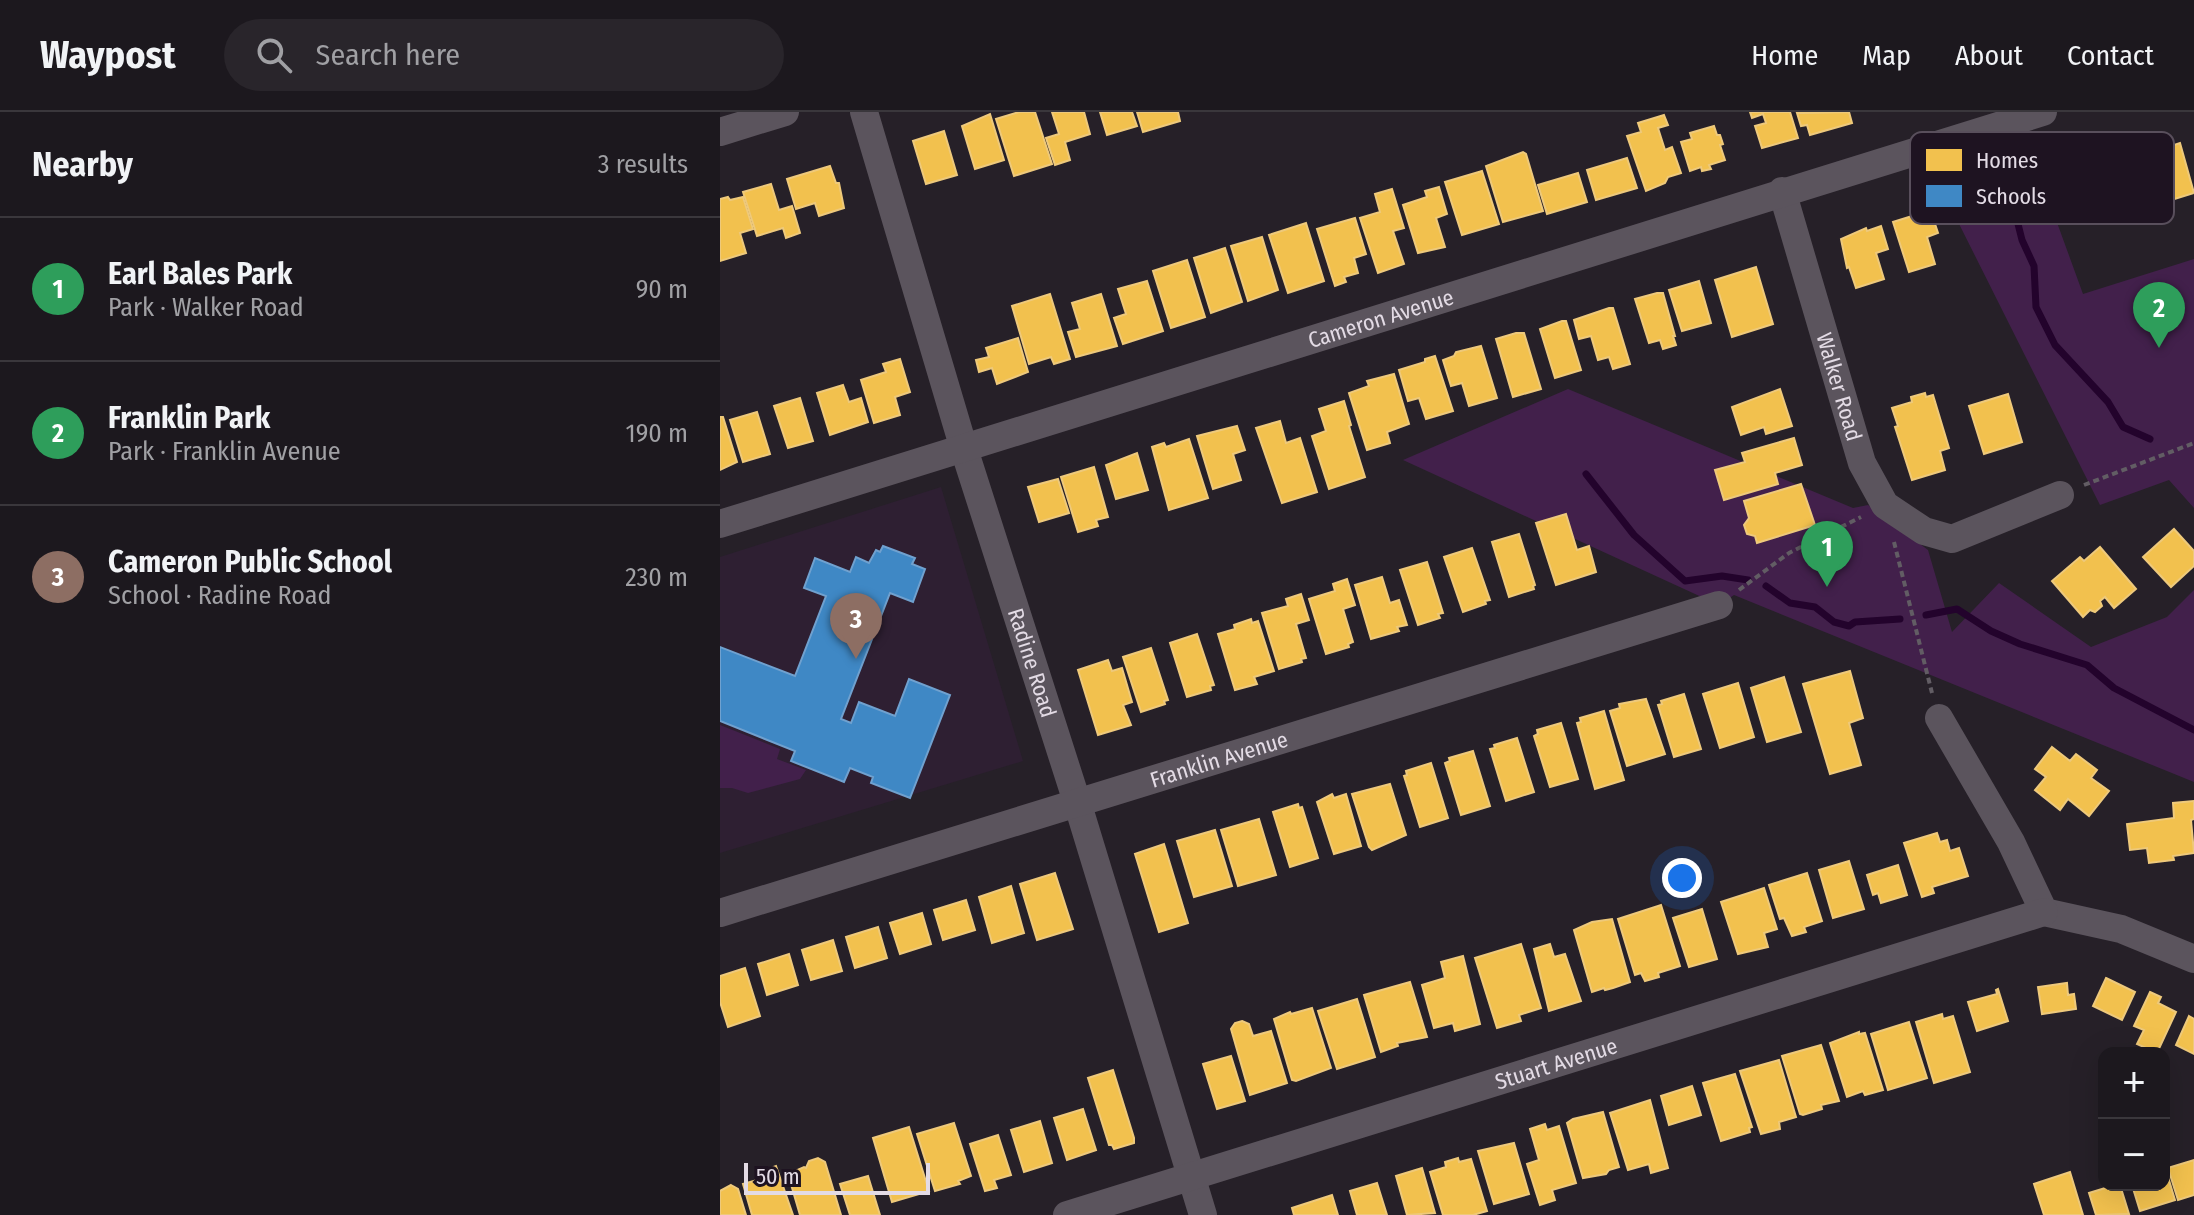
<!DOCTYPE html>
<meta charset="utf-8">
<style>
body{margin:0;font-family:"Fira Sans Condensed",sans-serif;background:#29252b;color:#f1f3f6}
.controls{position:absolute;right:24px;bottom:24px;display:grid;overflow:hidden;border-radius:16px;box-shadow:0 8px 32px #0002}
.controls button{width:72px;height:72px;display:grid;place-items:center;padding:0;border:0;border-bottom:2px solid #3a373c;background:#1c181e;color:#f1f3f6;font:40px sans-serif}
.scale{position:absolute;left:24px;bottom:20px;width:186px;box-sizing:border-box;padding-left:8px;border:4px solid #e3dbe5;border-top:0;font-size:22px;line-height:28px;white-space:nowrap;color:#e3dbe5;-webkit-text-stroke:6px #1e1321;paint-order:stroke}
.you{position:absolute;left:962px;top:766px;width:28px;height:28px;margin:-20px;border:6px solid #fff;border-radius:50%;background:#1a73e8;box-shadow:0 0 0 12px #1a73e833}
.badge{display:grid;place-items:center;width:52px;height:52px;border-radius:50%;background:#a19aa3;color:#fff;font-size:26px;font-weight:700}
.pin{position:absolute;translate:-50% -66px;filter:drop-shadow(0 2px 4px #0008)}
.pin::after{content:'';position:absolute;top:42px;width:28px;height:24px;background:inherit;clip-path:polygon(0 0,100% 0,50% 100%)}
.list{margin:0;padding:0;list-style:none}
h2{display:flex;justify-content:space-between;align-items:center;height:104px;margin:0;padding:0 32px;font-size:34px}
h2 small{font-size:26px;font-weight:400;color:#a0a0a4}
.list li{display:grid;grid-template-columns:52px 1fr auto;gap:24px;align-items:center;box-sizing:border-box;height:144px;padding:0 32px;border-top:2px solid #3a373c}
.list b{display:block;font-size:30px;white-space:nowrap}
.list p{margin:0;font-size:26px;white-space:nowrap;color:#a0a0a4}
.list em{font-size:26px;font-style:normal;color:#a0a0a4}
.icon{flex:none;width:44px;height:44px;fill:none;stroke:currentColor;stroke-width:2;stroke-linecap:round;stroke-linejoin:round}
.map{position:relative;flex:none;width:1474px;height:1103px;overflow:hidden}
header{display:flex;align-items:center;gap:48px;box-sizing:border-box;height:112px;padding:0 40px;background:#1c181e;border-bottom:2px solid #3a373c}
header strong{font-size:38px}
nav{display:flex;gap:44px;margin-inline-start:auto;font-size:28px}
.search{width:560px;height:72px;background:#29252b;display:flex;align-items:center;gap:20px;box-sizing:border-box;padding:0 28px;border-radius:44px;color:#a0a0a4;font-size:30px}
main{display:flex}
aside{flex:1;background:#1c181e}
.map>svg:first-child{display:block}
</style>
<header>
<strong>Waypost</strong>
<div class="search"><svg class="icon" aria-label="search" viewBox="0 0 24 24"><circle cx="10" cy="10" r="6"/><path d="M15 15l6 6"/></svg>Search here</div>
<nav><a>Home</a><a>Map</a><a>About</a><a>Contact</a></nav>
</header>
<main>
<aside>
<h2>Nearby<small>3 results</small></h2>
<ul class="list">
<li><span class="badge" style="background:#2e9e5b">1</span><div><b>Earl Bales Park</b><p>Park · Walker Road</p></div><em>90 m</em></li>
<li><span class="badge" style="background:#2e9e5b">2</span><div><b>Franklin Park</b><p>Park · Franklin Avenue</p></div><em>190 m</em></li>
<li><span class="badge" style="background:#8d6e63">3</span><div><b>Cameron Public School</b><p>School · Radine Road</p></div><em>230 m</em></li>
</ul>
</aside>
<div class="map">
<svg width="1474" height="1103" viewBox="0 0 1474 1103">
<rect width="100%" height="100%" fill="#262028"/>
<path fill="#2e1f32" d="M221,375L303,649L0,741V445Z"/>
<g fill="#42204b">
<path d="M1311,39L1363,182L1474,147V396L1449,368L1380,393L1217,68Z"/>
<path d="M848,277L1133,396L1148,393L1208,438L1232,520L1279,471L1371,535L1447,505L1474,478V670L1014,483L999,493L683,348Z"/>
<path d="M0,613L60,637L57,647L86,658L80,667L28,681L12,676H0Z"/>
</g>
<g fill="#f2c14e" stroke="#eec97b" stroke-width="2">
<path d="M299,0H315L332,52L294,64L276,7Z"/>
<path d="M332,0H364L370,22L345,30L350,48L335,53L326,26L339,22Z"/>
<path d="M380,0H412L417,14L387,23Z"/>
<path d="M417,0H458L460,9L423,20Z"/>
<path d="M1030,0H1070L1078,26L1042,36L1035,14L1046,11L1043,2L1032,6Z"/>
<path d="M1129,0L1132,11L1090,23L1087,13L1081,14L1077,1Z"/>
<path d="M270,2L284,48L255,57L242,14Z"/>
<path d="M944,3L948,13L938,16L945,38L952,35L961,61L948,65L945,71L926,79L907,24L921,20L918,11Z"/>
<path d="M994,14L997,23H1000L1003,32L1000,33L1005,48L989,53L991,57L982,59L981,55L970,59L961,30L972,27L970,21Z"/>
<path d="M224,19L237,63L206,72L193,29Z"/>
<path d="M1460,31L1474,81L1448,89L1433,40Z"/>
<path d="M803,40L806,42L823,99L783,110L766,54Z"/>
<path d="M907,46L917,76L876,88L867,58Z"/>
<path d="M110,54L116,71H119L124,96L99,104L95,91L76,97L67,67Z"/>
<path d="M762,59L779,112L742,123L725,70Z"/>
<path d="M858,61L867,90L827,102L818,73Z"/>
<path d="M51,72L59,98L72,94L80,121L66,126L63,116L37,124L23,80Z"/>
<path d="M719,75L727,102L716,106L725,135L698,141L683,93L707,85L705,79Z"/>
<path d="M672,77L684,116L673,119L684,152L658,161L640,106L660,100L655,82Z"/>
<path d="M8,85L10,88L23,85L33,117L20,121L26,141L0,149V87Z"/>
<path d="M1208,99L1211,100L1218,121L1207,125L1215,152L1189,160L1173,110Z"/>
<path d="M635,106L646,142L634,146L638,161L624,165L626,170L615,174L597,117Z"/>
<path d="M586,111L604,169L568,181L549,123Z"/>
<path d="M1161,114L1168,137L1156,141L1164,167L1136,176L1129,155L1127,156L1121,127L1146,116L1147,119Z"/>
<path d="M542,125L558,178L528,189L511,134Z"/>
<path d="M505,136L522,190L491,201L474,146Z"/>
<path d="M467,148L485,205L451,216L433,159Z"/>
<path d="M1036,155L1053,212L1012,225L995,168Z"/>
<path d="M427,169L443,219L403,232L394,206L406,202L398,177Z"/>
<path d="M979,169L991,211L962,219L949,178Z"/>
<path d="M937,181H943L955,224H953L956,233L943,237L940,228L929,231L915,187Z"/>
<path d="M330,182L350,247L334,252L331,245L309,252L292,194Z"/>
<path d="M381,182L397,234L356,245L348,220L360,217L352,191Z"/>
<path d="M889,196H893L910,252L893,257L889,245L878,248L871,224L859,227L854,208Z"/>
<path d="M842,209H846L861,258L835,266L820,217Z"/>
<path d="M796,221H804L821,277L793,285L776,227Z"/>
<path d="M298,226L308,260L277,272L272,256L259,260L256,248L269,245L266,236Z"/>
<path d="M761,234L777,286L749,294L742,271L731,274L723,248L734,244L736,240Z"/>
<path d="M715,244L733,299L706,307L699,286L688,289L679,258L705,250V247Z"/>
<path d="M180,247L190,280L175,285L180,303L154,311L141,268L166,260L163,252Z"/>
<path d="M674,262L689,312L667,320L670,331L647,338L629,281L649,274L647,269Z"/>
<path d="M123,273L129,290L141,286L148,310L110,323L97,281Z"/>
<path d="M1060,277L1072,314L1046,322L1044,315L1021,323L1012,295Z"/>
<path d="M1205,281L1206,285L1213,283L1229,336L1220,339L1225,358L1192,368L1175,315L1178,314L1172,296L1192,290L1191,285Z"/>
<path d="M1288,282L1302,330L1264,342L1249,294Z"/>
<path d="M80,286L93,329L68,336L54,294Z"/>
<path d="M624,289L631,313L629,314L645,365L609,377L592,324L606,319L599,297Z"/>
<path d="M37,300L50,342L23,350L10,308Z"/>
<path d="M0,305H3L17,350L0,358Z"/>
<path d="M560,309L566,331L580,326L597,380L562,391L536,316Z"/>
<path d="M517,314L525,338L513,342L521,368L493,377L477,324Z"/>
<path d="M1074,326L1082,353L1055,361L1058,372L1004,388L995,358L1025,350L1022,341Z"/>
<path d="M469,327L488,386L449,398L432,335L444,331L446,335Z"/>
<path d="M417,341L428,378L396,387L386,353Z"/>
<path d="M374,355L388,405L376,408L378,414L358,420L341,365Z"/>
<path d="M338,367L349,401L319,410L308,375Z"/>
<path d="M1081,372L1095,413L1037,431L1035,424L1027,422L1024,413L1029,406L1024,389Z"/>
<path d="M846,402L857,438L869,434L876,460L836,473L816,411Z"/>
<path d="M1454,417L1474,439V454L1451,475L1423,445Z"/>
<path d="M799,422L815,473L813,474L814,477L789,485L772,430Z"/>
<path d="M1380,435L1416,477L1394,496L1385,485L1380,489L1382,494L1375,500L1370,498L1363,505L1332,469L1360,445L1364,449Z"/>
<path d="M752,436L770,488L765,489L766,492L743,500L724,445Z"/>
<path d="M707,450L723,501L718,502L720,506L698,513L680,458Z"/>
<path d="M662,465L670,491L679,488L687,513L677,515L679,519L651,527L635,473Z"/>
<path d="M627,467L635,493L623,497L633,530L628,532L629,535L606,542L589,487L615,479L613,472Z"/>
<path d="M581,482L589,508L576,512L586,546L581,547L582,550L559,557L542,501L568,494L566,487Z"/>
<path d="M531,507L532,511L538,509L554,559L534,565L537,572L515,578L498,522L515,517L514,513Z"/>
<path d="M477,522L494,573L490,574L491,578L467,585L450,531Z"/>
<path d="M431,536L448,588L444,589L445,592L421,600L403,545Z"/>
<path d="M388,548L392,559L402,556L412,590L403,593L411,613L378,623L358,558Z"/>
<path d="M1130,559L1143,606L1129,611L1141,653L1110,662L1083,572Z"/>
<path d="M1064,565L1081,620L1047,630L1031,576Z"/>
<path d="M1018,571L1034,625L1000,636L983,582Z"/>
<path d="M964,582L981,637L954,645L938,593L942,592L941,589Z"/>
<path d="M926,587L945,642L907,654L890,599L900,596L899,592Z"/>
<path d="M884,599L904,668L875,677L857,611L861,610L860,606Z"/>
<path d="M841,611L858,667L830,675L814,624L818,622L817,618Z"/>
<path d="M797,626L814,680L786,689L770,637L775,636L774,633Z"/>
<path d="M1332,635L1350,649L1356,642L1377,658L1371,666L1389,679L1369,704L1348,687L1340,698L1315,678L1326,665L1315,657Z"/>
<path d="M753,639L770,694L741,703L725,651L730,649L729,646Z"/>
<path d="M711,651L728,706L700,715L684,664L687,663L686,659Z"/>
<path d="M670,672L686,723L652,738L649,735L632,682Z"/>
<path d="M612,682L614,686L626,682L641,734L614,742L597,690Z"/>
<path d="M1474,689V707L1471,708L1474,741L1453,744L1454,748L1429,751L1427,736L1410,738L1407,712L1454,706L1453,691Z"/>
<path d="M578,692L579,696L582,695L598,746L570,755L553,700Z"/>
<path d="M539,707L556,763L518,774L501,718Z"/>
<path d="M495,718L512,774L474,785L457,729Z"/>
<path d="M1217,721L1220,730L1227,728L1230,739L1239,736L1248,764L1212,775L1214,781L1202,785L1184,731Z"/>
<path d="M444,732L468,811L439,820L415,742Z"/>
<path d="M1129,749L1144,797L1113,806L1099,758Z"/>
<path d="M1178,753L1187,783L1161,791L1158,781L1153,783L1147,763Z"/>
<path d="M335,761L353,817L317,828L300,772Z"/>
<path d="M1087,761L1102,809L1084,815L1086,820L1072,824L1064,806L1060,807L1049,773Z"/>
<path d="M291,774L304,821L272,831L259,785Z"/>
<path d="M1044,776L1057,817L1044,821L1048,835L1018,842L1001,790Z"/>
<path d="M246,788L255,818L223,828L214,798Z"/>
<path d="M941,793L960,854L938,861L939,865L925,869L921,861L915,863L898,807Z"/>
<path d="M982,797L997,847L969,855L953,806Z"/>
<path d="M202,801L211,832L180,842L170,811Z"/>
<path d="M892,807L910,870L893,876L885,878L884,876L872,880L854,818L872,810Z"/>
<path d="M158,815L167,846L135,856L126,825Z"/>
<path d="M113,828L122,859L91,868L82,838Z"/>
<path d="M801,832L821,896L799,903L801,909L777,916L755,846Z"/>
<path d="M830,832L834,845L845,842L861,889L829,899L814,837Z"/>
<path d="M69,842L78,873L47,883L38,852Z"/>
<path d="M743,844L760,912L735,919L733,911L714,916L702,873L725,866L721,850Z"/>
<path d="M25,856L40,904L8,915L0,890V864Z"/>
<path d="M1386,866L1415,880L1402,908L1373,894Z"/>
<path d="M690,870L707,925L677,931L678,934L661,940L644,883Z"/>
<path d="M1347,871L1348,883L1354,882L1356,897L1322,902L1318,875Z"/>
<path d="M1278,877L1288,909L1257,919L1248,890L1277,882L1276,878Z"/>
<path d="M1430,880L1441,885L1438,891L1456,900L1437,941L1417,932L1424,918L1414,914Z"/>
<path d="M637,887L655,945L617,957L598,899Z"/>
<path d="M592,896L611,956L576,969L572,968L554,907L570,900L571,902Z"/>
<path d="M1222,902L1223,907L1233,904L1250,960L1214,971L1196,910Z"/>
<path d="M1469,904L1474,907V942L1456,933Z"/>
<path d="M522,909L529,912L533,924L551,919L567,971L530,983L511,917L515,911Z"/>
<path d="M1189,910L1207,966L1168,978L1151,922Z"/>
<path d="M1139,920V922L1145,921L1163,978L1145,983L1143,979L1127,985L1110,931Z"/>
<path d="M1101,933L1119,989L1101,993L1102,997L1083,1003L1080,1002L1062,944Z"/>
<path d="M511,944L525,989L497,997L483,952Z"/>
<path d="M1059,948L1076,1005L1059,1010L1060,1017L1041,1022L1020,959Z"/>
<path d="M393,958L414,1026V1031L394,1037L392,1033H389L368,966Z"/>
<path d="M1015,962L1032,1015L1029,1016L1030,1020L1001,1029L983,971Z"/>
<path d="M972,974L981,1003L949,1013L941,984Z"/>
<path d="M930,988L948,1056L931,1061L929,1052L908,1058L890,1001Z"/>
<path d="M363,997L376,1038L347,1048L334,1006Z"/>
<path d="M883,1000L899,1055L889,1058L886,1062L863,1066L847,1011L853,1007Z"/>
<path d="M320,1009L332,1051L304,1060L291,1018Z"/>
<path d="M234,1011L251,1064L238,1069L240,1072L215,1079L197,1022Z"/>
<path d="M825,1012L827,1018L839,1014L856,1071L832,1078L835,1088L820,1093L807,1052L819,1048L810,1017Z"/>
<path d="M189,1015L209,1079L172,1090L153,1026Z"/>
<path d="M278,1023L291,1063L274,1068L277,1076L265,1079L250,1032Z"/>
<path d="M794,1031L809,1082L774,1092L758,1039Z"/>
<path d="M98,1046L105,1050L121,1103H80L68,1062L84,1055L86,1056L89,1049Z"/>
<path d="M738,1046L739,1050L751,1047L767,1099L753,1103H723L710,1060L726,1055L725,1050Z"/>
<path d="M1474,1048V1083L1458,1088L1448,1056Z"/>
<path d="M56,1054L73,1103H32L23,1072L41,1067L39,1060Z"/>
<path d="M1445,1055L1455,1088L1420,1099L1412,1073H1444Z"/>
<path d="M702,1056L715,1101L687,1103L676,1064Z"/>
<path d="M1350,1060L1363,1103H1324L1314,1072Z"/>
<path d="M148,1064L160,1103H130L120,1072Z"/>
<path d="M657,1071L667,1103H637L630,1079Z"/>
<path d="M11,1073L18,1077L26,1103H0V1079Z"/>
<path d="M1395,1073H1400L1409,1102L1376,1103L1369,1081Z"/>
<path d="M612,1083L618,1103H574L572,1096Z"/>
</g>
<path fill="#3f88c5" stroke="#70a1cf" stroke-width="2" d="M163,434L195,446L192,452L205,457L193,490L170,481L121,607L131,611L139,590L175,604L189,567L230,583L190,686L151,671L153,665L130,656L124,670L71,649L75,639L0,609V535L75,564L106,484L84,476L95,446L130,460L136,445L149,451L156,438L160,440Z"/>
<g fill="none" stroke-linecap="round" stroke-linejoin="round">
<g stroke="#23032c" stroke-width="7">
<path d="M1279,79L1295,100L1302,128L1314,154L1316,195L1335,233L1388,290L1403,315L1430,327"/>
<path d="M866,362L914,423L965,469L1002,464L1028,468"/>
<path d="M1046,474L1070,491L1095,495L1114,510L1129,514L1135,510L1180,507"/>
<path d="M1206,503L1237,497L1271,519L1300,532L1367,553L1394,576L1474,618"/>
</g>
<g stroke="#625d64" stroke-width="4" stroke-dasharray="6 4" stroke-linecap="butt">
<path d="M1364,373L1474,331"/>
<path d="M1174,430L1212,581"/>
<path d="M1019,478L1069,441L1141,405"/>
</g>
<g stroke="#5b545d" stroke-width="28">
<path id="s1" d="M144,0L244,337L358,693L483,1103"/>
<path d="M0,20L65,0"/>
<path id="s2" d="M1062,79L1142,351L1165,393L1204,419L1232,427L1340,383"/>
<path id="s3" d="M0,412L1323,0"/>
<path d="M1219,606L1291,730L1324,800L1401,817L1474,847"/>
<path id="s4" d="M0,801L999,493"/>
<path id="s5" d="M347,1103L1324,800"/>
</g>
</g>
<g text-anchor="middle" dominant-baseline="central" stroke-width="8" stroke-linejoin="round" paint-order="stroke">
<g font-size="22" fill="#e3dbe5" stroke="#1e1321">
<text stroke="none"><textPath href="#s3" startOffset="692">Cameron Avenue</textPath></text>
<text stroke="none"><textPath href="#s2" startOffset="204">Walker Road</textPath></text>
<text stroke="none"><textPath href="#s1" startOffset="576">Radine Road</textPath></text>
<text stroke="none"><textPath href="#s4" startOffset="522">Franklin Avenue</textPath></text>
<text stroke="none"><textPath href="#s5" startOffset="512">Stuart Avenue</textPath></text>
</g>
</g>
<rect x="1190" y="20" width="264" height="92" rx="12" fill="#1e1321" stroke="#594f5c" stroke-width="2"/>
<rect x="1206" y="37" width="36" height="22" fill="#f2c14e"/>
<rect x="1206" y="73" width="36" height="22" fill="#3f88c5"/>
<g font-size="22" fill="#e3dbe5">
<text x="1256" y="56">Homes</text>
<text x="1256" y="92">Schools</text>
</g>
</svg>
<div class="controls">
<button>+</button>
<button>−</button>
</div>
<div class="scale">50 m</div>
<div class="you"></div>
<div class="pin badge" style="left:1107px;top:475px;background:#2e9e5b">1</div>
<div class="pin badge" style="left:1439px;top:236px;background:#2e9e5b">2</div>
<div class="pin badge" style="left:136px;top:547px;background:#8d6e63">3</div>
</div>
</main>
